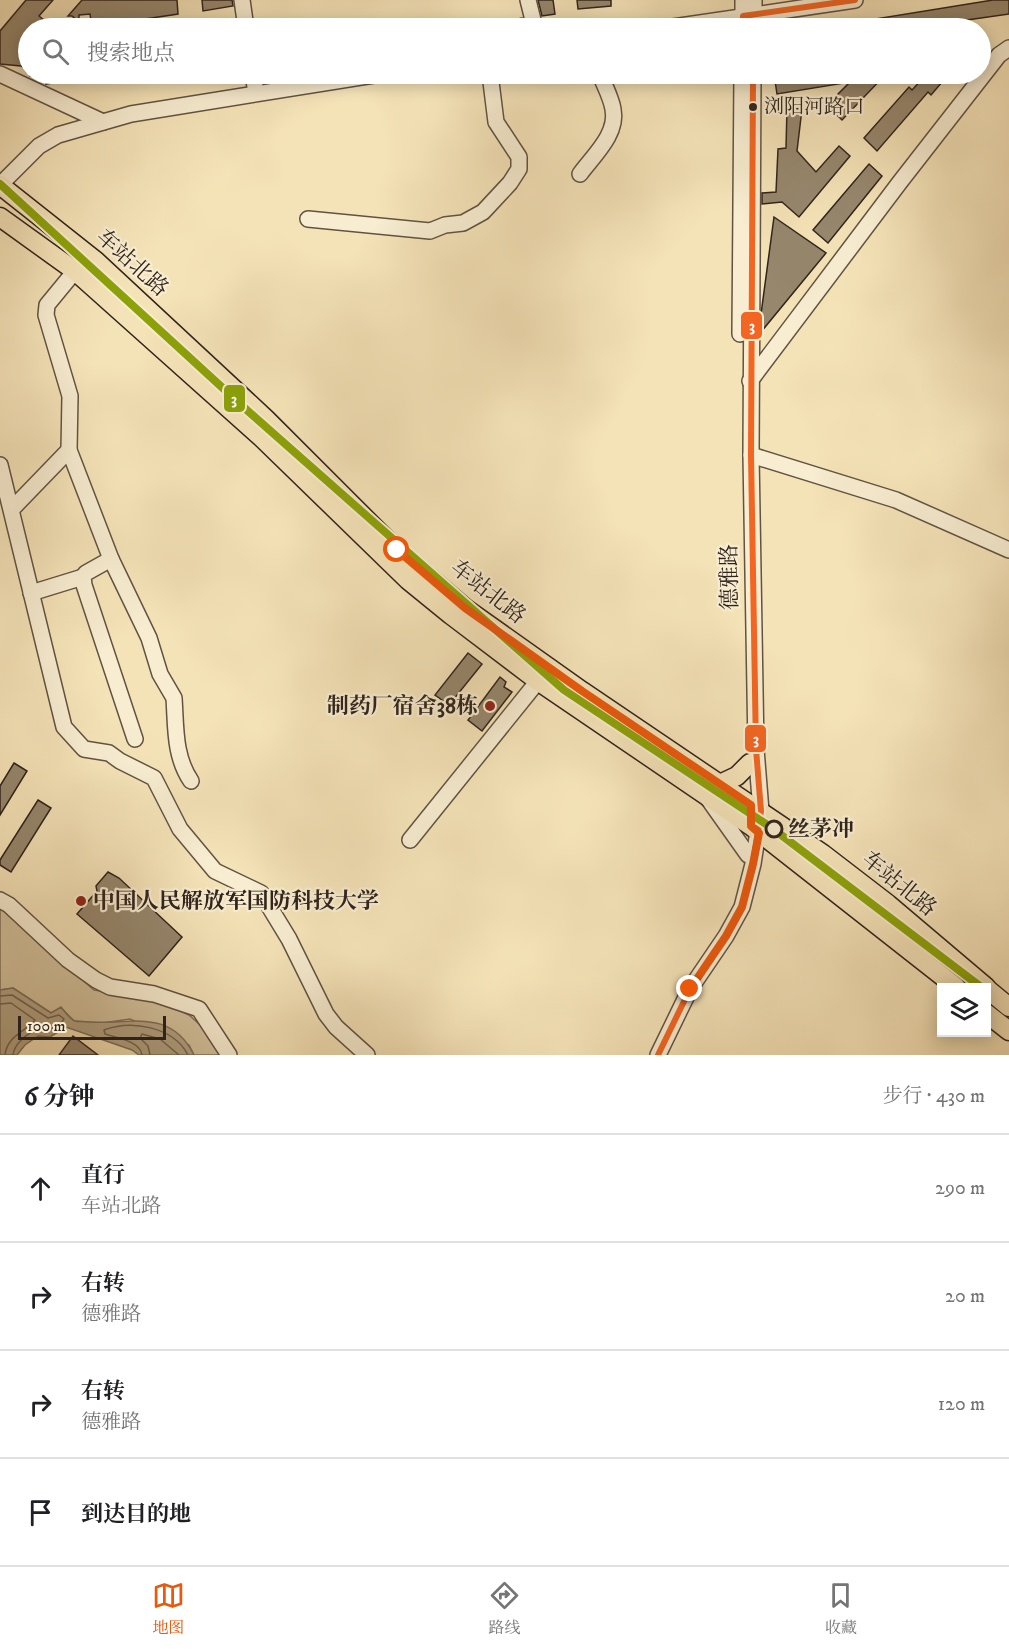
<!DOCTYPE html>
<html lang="zh">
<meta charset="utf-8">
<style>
body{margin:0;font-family:"IM FELL DW Pica","Noto Serif SC",serif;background:#f6f6f6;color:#202124}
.controls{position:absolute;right:18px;bottom:18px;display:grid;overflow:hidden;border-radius:0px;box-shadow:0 3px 15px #0003}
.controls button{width:54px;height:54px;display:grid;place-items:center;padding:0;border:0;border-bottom:2px solid #e0e0e0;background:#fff;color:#202124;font:30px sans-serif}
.scale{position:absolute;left:18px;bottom:15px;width:148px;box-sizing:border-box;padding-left:6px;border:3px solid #30231c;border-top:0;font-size:16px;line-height:21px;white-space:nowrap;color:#30231c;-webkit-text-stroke:4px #f8edd1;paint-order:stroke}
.stop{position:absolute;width:18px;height:18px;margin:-14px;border:4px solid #ea580c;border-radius:50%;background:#fff}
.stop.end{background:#ea580c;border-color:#fff;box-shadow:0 2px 6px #0008}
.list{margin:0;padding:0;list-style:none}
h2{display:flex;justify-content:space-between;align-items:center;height:78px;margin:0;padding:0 24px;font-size:26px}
h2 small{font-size:20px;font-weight:400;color:#757577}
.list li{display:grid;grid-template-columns:39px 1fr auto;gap:18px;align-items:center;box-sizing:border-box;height:108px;padding:0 24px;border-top:2px solid #e0e0e0}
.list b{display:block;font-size:22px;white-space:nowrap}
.list p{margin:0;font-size:20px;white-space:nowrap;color:#757577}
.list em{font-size:20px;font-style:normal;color:#757577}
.icon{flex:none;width:33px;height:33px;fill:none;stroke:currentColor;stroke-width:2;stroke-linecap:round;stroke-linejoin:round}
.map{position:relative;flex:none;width:1009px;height:1055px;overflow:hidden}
.search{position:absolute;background:#fff;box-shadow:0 3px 15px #0003;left:18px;right:18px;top:18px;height:66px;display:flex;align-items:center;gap:15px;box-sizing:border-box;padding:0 21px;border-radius:33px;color:#757577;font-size:22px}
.sheet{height:510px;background:#fff}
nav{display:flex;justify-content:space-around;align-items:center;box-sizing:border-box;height:84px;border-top:2px solid #e0e0e0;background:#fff;font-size:16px;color:#757577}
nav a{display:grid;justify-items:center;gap:3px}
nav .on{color:#ea580c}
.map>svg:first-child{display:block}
</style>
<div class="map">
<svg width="1009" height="1055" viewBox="0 0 1009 1055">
<rect width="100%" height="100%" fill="#f5e3b8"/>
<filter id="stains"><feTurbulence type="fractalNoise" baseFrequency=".00333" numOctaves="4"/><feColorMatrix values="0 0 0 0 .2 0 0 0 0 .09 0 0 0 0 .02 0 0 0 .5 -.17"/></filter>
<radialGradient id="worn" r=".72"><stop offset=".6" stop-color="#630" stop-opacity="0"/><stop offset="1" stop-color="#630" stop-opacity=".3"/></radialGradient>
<path fill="#d4c29d" stroke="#82725c" stroke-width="1.5" d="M0,906L94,990L154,999L189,1015L207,1031L223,1055H194L189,1045L130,1019L102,1023L74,1021L61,1008L51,1013L13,988L0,990Z"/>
<path fill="#b2a283" stroke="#7e6f5a" stroke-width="1.5" d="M13,988L51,1013L61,1007C64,1011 70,1019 75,1021C78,1022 85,1021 89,1022C129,1025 170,1007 194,1055H139L132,1050L66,1027L50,1037L38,1036L25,1045L17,1055H0V990Z"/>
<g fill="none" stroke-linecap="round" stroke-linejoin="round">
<g stroke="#716250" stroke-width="1.5">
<path d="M0,996L12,995L48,1018L59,1015L64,1019C55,1034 45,1026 34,1031C25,1035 14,1045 13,1055"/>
<path d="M0,1004L11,1003L35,1020C25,1032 7,1036 5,1055"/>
<path d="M142,1055C140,1041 117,1038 105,1034L104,1030C131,1020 173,1026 188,1055"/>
<path d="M150,1055L148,1046L140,1038L142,1034L160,1039L179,1055"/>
</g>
</g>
<g fill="#96876d" stroke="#30231c" stroke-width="1.5">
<path d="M26,0H53L39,16L54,28H28V69L21,66L0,64V31Z"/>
<path d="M82,0H177L178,14L92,27L90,14L79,15V22L72,16H68Z"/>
<path d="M202,0H232L233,6L203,11Z"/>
<path d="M538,0H553L555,14L542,16Z"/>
<path d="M577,0H611V6L578,9Z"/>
<path d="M993,0H1009V14L911,28H845L844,24Z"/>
<path d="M522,18L525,28H488L487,25Z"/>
<path d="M30,74H82V78L46,84V80L30,76Z"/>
<path d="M774,74H886L842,120L827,105L850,82L777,94Z"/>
<path d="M927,74H949L931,95L928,92L877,151L864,138L909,87L912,90Z"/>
<path d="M787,108L802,109L797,151L816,172L839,146L850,156L799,217L782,202L762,204V193L776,192L778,149L786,148Z"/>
<path d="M869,164L882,176L828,243L813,230Z"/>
<path d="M774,217L826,253L761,332V314Z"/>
<path d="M468,653L482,664L449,705L435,695Z"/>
<path d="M500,677L506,682L504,687L512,692L482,731L468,720Z"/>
<path d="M14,763L27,771L0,815V786Z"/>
<path d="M38,800L51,808L11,872L0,865V860Z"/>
<path d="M108,872L119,878L182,937L149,976L77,914L97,891L96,886Z"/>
<path d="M73,1036L98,1055H59Z"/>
</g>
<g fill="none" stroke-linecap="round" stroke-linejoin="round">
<defs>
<g id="minor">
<path d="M242,0L246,28"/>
<path d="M528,0L535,28"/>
<path d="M666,28L855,0"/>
<path d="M743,28V0"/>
<path d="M754,28V0"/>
<path d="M0,74L103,122"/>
<path d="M253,74L256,93"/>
<path d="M580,174C594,155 618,134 613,109C611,97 604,85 600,74"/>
<path d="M0,185L39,146L58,135L131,114L380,74"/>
<path d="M308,219L430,231L445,225L463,223L483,212L510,183L519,169V157L496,122L490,74"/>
<path d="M75,271L47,305L46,315L70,396L69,450L111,559L86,573L83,577L84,585L135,739"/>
<path d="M740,334L742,74"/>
<path d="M750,381L900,182L999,55L1009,48"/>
<path d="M751,455L896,500L1009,550"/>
<path d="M0,465L64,727L84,749L109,753L120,761L154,778L180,829L215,871L261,893L289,939L326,1014L336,1027L367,1055"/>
<path d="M12,509L69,450"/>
<path d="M111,559L149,638L160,674L174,698C176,727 174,756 191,781"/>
<path d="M31,593L83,577"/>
<path d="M709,800L748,855"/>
<path d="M410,840L538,681"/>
<path d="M0,900L9,905L68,960L96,980L110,987L154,994L199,1009L229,1055"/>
<path d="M658,1055L690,989L726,936L742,907L753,864L761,811L756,749L751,455L753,74"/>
</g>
<g id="major">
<path d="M0,185L96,261L266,419L397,550L465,608L582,691L823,854L888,904L986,987"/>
<path d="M0,217L75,271L263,439L408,580L451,615L538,681L751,826L956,987"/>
<path d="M720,784L737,776L750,763"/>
<path d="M986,988L1009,1007"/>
<path d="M986,1013L1009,1031"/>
</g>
</defs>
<use href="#minor" stroke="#615343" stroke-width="18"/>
<use href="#major" stroke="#30231c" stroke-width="21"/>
<use href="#minor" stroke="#f8edd1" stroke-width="15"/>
<use href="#major" stroke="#f5e3b8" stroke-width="18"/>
<defs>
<g id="bus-1">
<path d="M743,28V16L855,0"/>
<path d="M658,1055L690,989L726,936L742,907L753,864L761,811L756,749L751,455L753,74"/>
</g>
</defs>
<use href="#bus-1" stroke="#f8edd1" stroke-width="10"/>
<use href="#bus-1" stroke="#f26522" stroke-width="6"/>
<defs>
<path id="metro-1" d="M0,184L249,412L564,690L772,828L981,987"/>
</defs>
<use href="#metro-1" stroke="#f8edd1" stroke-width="12"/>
<use href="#metro-1" stroke="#8ca209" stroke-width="8"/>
</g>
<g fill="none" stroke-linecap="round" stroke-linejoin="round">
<path stroke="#ea580c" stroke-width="8" d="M397,550L465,608L582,691L751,805V826L759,833L753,864L742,907L726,936L690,989"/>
</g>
<circle fill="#30231c" stroke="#f8edd1" stroke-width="2" cx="753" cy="107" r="5"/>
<g fill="#8f2418" stroke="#f8edd1" stroke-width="2">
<circle cx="490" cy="706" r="6"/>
<circle cx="81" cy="901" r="6"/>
</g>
<circle fill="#f8edd1" stroke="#30231c" stroke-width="3" cx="774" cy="829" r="8"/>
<g text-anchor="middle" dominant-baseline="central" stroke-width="4.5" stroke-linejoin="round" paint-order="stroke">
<g font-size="20" fill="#30231c" stroke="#f8edd1" text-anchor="start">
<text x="764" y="107">浏阳河路口</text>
</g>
<g font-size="22" fill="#30231c" stroke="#f8edd1">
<text transform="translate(132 263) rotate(42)">车站北路</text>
<text transform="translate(730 577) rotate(-91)">德雅路</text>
<text transform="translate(488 592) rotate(38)">车站北路</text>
<text transform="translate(899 884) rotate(39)">车站北路</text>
</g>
<g font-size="22" font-weight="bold" fill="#30231c" stroke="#f8edd1" text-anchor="end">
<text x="478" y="706">制药厂宿舍38栋</text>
<text x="93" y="901" text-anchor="start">中国人民解放军国防科技大学</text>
</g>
<g font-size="22" font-weight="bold" fill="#30231c" stroke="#f8edd1" text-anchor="start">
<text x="788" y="829">丝茅冲</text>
</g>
</g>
<g stroke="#f8edd1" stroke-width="2">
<rect x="740" y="311" width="23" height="29" rx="6" fill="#f26522"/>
<rect x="223" y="384" width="23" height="29" rx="6" fill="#8ca209"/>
<rect x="744" y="724" width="23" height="29" rx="6" fill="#f26522"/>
</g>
<g font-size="16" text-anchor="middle" font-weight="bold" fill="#fff">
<text x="752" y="331">3</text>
<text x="234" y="404">3</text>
<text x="756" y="744">3</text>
</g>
<rect width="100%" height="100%" filter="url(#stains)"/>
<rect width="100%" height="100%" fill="url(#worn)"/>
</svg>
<div class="controls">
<button><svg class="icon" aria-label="layers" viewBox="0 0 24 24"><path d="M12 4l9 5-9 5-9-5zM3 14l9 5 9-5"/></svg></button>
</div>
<div class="scale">100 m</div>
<div class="stop" style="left:397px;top:550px"></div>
<div class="stop end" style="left:690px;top:989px"></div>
<div class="search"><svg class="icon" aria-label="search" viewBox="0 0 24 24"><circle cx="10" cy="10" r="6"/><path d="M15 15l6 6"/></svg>搜索地点</div>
</div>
<section class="sheet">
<h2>6 分钟<small>步行 · 430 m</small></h2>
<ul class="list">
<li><svg class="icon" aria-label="ahead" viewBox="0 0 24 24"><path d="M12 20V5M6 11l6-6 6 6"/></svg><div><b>直行</b><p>车站北路</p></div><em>290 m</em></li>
<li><svg class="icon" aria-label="right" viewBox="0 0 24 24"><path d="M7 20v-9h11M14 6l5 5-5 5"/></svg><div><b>右转</b><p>德雅路</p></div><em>20 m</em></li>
<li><svg class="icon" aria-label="right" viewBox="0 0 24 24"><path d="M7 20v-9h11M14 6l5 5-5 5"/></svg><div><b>右转</b><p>德雅路</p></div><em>120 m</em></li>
<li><svg class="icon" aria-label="arrive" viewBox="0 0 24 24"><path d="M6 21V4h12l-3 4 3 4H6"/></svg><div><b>到达目的地</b></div></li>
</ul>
</section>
<nav>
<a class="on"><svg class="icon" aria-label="map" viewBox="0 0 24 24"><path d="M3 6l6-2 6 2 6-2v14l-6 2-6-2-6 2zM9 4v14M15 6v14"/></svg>地图</a>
<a><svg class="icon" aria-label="directions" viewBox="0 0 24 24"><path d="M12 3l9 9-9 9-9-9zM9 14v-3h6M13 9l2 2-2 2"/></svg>路线</a>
<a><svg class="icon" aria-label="saved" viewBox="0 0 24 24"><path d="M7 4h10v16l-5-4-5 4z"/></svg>收藏</a>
</nav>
